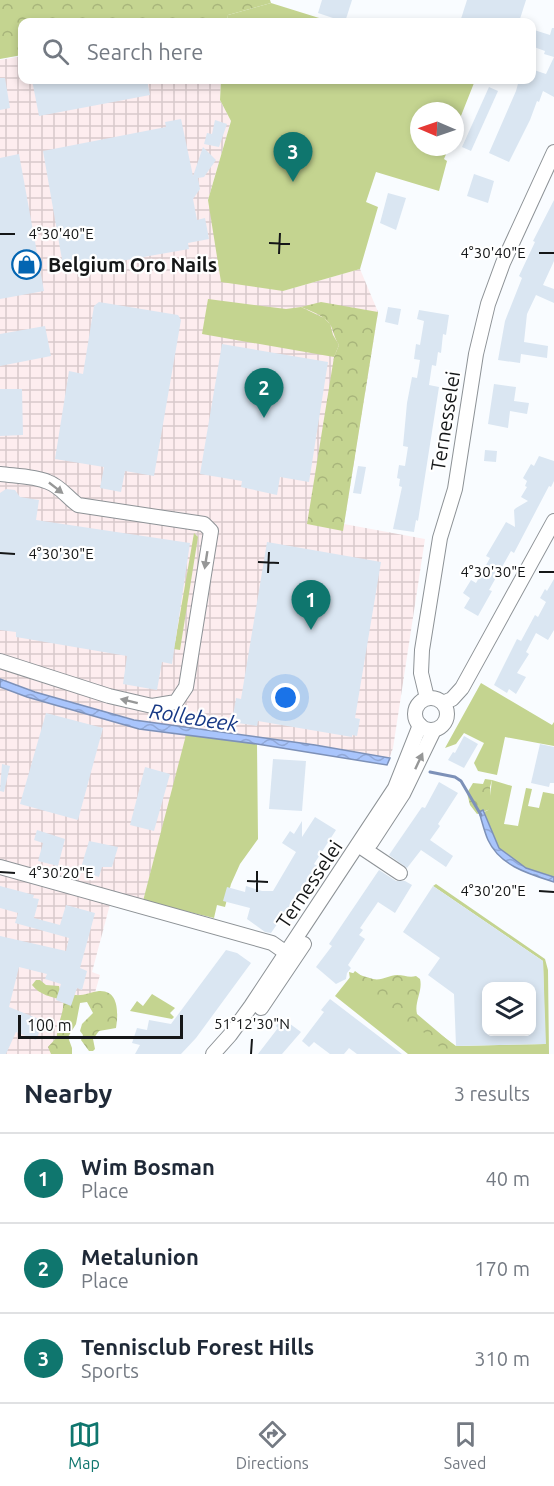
<!DOCTYPE html>
<meta charset="utf-8">
<style>
body{margin:0;font-family:Ubuntu,sans-serif;background:#f6f6f7;color:#1f2937}
.controls{position:absolute;right:18px;bottom:18px;display:grid;overflow:hidden;border-radius:12px;box-shadow:0 3px 9px #0003}
.controls button{width:54px;height:54px;display:grid;place-items:center;padding:0;border:0;border-bottom:2px solid #e0e1e3;background:#fff;color:#1f2937;font:30px sans-serif}
.compass{position:absolute;left:410px;top:102px;width:54px;height:54px;border-radius:50%;background:#fff;box-shadow:0 3px 9px #0003;rotate:272deg}
.scale{position:absolute;left:18px;bottom:15px;width:165px;box-sizing:border-box;padding-left:6px;border:3px solid #151718;border-top:0;font-size:16px;line-height:21px;white-space:nowrap;color:#151718;-webkit-text-stroke:4px #fff;paint-order:stroke}
.you{position:absolute;left:286px;top:698px;width:21px;height:21px;margin:-15px;border:4px solid #fff;border-radius:50%;background:#1a73e8;box-shadow:0 0 0 9px #1a73e833}
.badge{display:grid;place-items:center;width:39px;height:39px;border-radius:50%;background:#0f766e;color:#fff;font-size:20px;font-weight:700}
.pin{position:absolute;translate:-50% -50px;filter:drop-shadow(0 2px 3px #0008)}
.pin::after{content:'';position:absolute;top:32px;width:21px;height:18px;background:inherit;clip-path:polygon(0 0,100% 0,50% 100%)}
.list{margin:0;padding:0;list-style:none}
h2{display:flex;justify-content:space-between;align-items:center;height:78px;margin:0;padding:0 24px;font-size:26px}
h2 small{font-size:20px;font-weight:400;color:#747a83}
.list li{display:grid;grid-template-columns:39px 1fr auto;gap:18px;align-items:center;box-sizing:border-box;height:90px;padding:0 24px;border-top:2px solid #e0e1e3}
.list b{display:block;font-size:22px;white-space:nowrap}
.list p{margin:0;font-size:20px;white-space:nowrap;color:#747a83}
.list em{font-size:20px;font-style:normal;color:#747a83}
.icon{flex:none;width:33px;height:33px;fill:none;stroke:currentColor;stroke-width:2;stroke-linecap:round;stroke-linejoin:round}
.map{position:relative;flex:none;width:554px;height:1054px;overflow:hidden}
.search{position:absolute;background:#fff;box-shadow:0 3px 9px #0003;left:18px;right:18px;top:18px;height:66px;display:flex;align-items:center;gap:15px;box-sizing:border-box;padding:0 21px;border-radius:12px;color:#747a83;font-size:22px}
.sheet{height:348px;background:#fff}
nav{display:flex;justify-content:space-around;align-items:center;box-sizing:border-box;height:84px;border-top:2px solid #e0e1e3;background:#fff;font-size:16px;color:#747a83}
nav a{display:grid;justify-items:center;gap:3px}
nav .on{color:#0f766e}
.map>svg:first-child{display:block}
</style>
<div class="map">
<svg width="554" height="1054" viewBox="0 0 554 1054">
<defs>
<pattern id="industrial-grid" width="8" height="8" patternUnits="userSpaceOnUse" patternTransform="scale(1.5)"><rect width="8" height="8" fill="#fdedef"/><path d="M0 4h8M4 0v8" fill="none" stroke="#d8cacc"/></pattern>
<pattern id="forest-crowns" width="20" height="18" patternUnits="userSpaceOnUse" patternTransform="scale(1.5)"><rect width="20" height="18" fill="#c4d490"/><path d="M2 6a3 3 0 1 1 6 0M12 15a3 3 0 1 1 6 0" fill="none" stroke="#a8b57b"/></pattern>
<pattern id="water-waves" width="16" height="10" patternUnits="userSpaceOnUse" patternTransform="scale(1.5)"><rect width="16" height="10" fill="#a9c5fc"/><path d="M0 5q4-4 8 0t8 0" fill="none" stroke="#91a8d7"/></pattern>
</defs>
<rect width="100%" height="100%" fill="#f9fcff"/>
<path fill="url(#industrial-grid)" d="M22,56V80H221L220,100L231,121L208,200L283,291L360,269L378,312L344,524L425,539L393,748L387,765L257,744L187,735L143,901L113,893L92,972L100,975L92,1003L77,1000L56,1054H0V60Z"/>
<g fill="#c4d490">
<path d="M271,3L332,22H227L228,15Z"/>
<path d="M221,80H480L478,84L474,83L455,131V111H419V147H449L444,159L447,161L439,191L376,172L366,202L378,207L360,269L283,291L221,282L208,200L231,121L220,100Z"/>
<path d="M208,299L286,309L301,307L324,318L330,324L333,335L339,345L334,357L202,334Z"/>
<path d="M194,533L198,537L180,650L174,649Z"/>
<path d="M481,683L552,725L554,722V746L505,737L497,775L478,771L474,763L484,743L464,733L456,744L445,748Z"/>
<path d="M186,735L257,744L258,839L240,864L231,884L225,907L217,905L214,918L143,901Z"/>
<path d="M492,780L512,786L504,824L518,826L526,788L532,789L528,806L539,808L543,792L554,794V877L526,868L499,848L484,812L488,810C492,798 490,791 492,780Z"/>
<path d="M436,884L545,959L548,970L549,1054H408L335,996L355,971L456,1046L545,1044L543,961L433,886Z"/>
<path d="M152,994L175,1008L170,1013L174,1017L172,1019L130,1011L137,1001L143,1006Z"/>
</g>
<g fill="url(#forest-crowns)">
<path d="M0,0H270L271,3L228,15L227,22H22V55L0,59Z"/>
<path d="M321,302L378,312L343,531L307,524L334,357L339,345C335,339 334,333 331,326C326,316 311,311 301,307Z"/>
<path d="M485,779L492,780L490,787L492,805L488,810L477,814L470,805L467,793L473,783L483,784Z"/>
<path d="M349,972C358,974 365,977 373,979C382,981 389,975 397,975C404,975 409,978 416,976L420,979C423,991 414,1002 417,1014L456,1047L460,1050V1054H447L422,1031L398,1028L397,1020L386,1012L380,998L361,990L350,979Z"/>
<path d="M36,980H40L46,985L59,986L60,991C65,992 70,994 75,995C83,996 91,992 99,991C120,990 118,1015 116,1028L99,1031L93,1039L95,1049L93,1051H89L81,1040L83,1035L80,1031L82,1024L93,1013L87,1002L80,1003L76,1024L68,1037L72,1048V1054H51L48,1047L57,1037C56,1024 65,1013 63,1000C51,997 40,995 32,985Z"/>
</g>
<g fill="url(#water-waves)" stroke="#7d91b8" stroke-width="1.5">
<path d="M0,679L35,692L134,720L315,745L390,758L387,765L257,744L139,729L27,697L0,687Z"/>
<path d="M483,810L499,848L526,868L554,877V882C529,874 500,866 488,840C484,831 482,821 479,812Z"/>
</g>
<g fill="none" stroke-linecap="round" stroke-linejoin="round">
<path stroke="#7d91b8" stroke-width="3" d="M430,772L455,777L461,781L481,815"/>
</g>
<g fill="#dae6f2" fill-rule="evenodd">
<path d="M322,0H352L345,22L318,13Z"/>
<path d="M467,0H526L519,22H460Z"/>
<path d="M552,28H554V97L543,91L539,102L537,101L530,120L509,162L489,153L516,91L519,80H531V69L546,74L554,57L544,54L545,51L534,47L535,42L531,41V29L550,35Z"/>
<path d="M0,78H5L10,108L0,110Z"/>
<path d="M32,80H147L150,95L39,116Z"/>
<path d="M489,87L498,91L471,151L462,147Z"/>
<path d="M181,119L193,176L203,147L216,160L204,177L198,178L200,189L193,199L197,220L205,218L209,239L188,243L189,249L64,271L43,151L166,127L165,122Z"/>
<path d="M215,120L227,124L219,147L204,144L207,133L212,134Z"/>
<path d="M19,154L44,291L0,299V158Z"/>
<path d="M474,174L494,181L488,203L467,196Z"/>
<path d="M388,193L406,198L396,230L380,223Z"/>
<path d="M554,200V261L543,285L554,289V303L536,295L527,314L524,342L548,346L547,358L521,354L520,363L498,360L505,321L522,278L519,276L535,242L533,241Z"/>
<path d="M99,302L178,315L181,320L154,476L125,471L121,492L100,488L104,467L55,459L69,371L83,374L94,306Z"/>
<path d="M388,307L401,309L398,325L385,322Z"/>
<path d="M419,310L449,315L446,335L443,334L441,353L438,352L436,366L432,365L429,385L439,387L418,521L416,520L414,532L393,529L402,487L399,486L400,479L397,478L399,465L405,466L408,447L403,446L407,403L412,377L417,378L420,360L414,359L416,344L420,345L424,321L417,319Z"/>
<path d="M45,326L51,356L0,366V334Z"/>
<path d="M222,344L328,362L309,482L280,477L277,495L241,487L242,481L200,474Z"/>
<path d="M494,384L516,387L514,401L529,403L527,414L510,411L508,428L488,424Z"/>
<path d="M0,389H22L23,435L0,436Z"/>
<path d="M485,450L497,451L496,462L484,461Z"/>
<path d="M539,456L554,461V481L551,487L549,486L514,553L511,551L489,590L492,591L478,616L464,608L470,598L463,593L471,580L476,583L490,558L486,556L506,522L515,527L514,510L516,508L528,501L521,497L527,487L525,486L527,481L523,478L531,464L534,466Z"/>
<path d="M358,466L366,467L361,494L353,493Z"/>
<path d="M6,489L15,490L20,497L39,500L36,520L190,543L172,664L162,662L157,690L123,684L127,656L16,637V632L0,630V493Z"/>
<path d="M267,542L381,562L355,718L360,719L357,736L352,735V737L258,721L257,726L232,722L236,698L241,699Z"/>
<path d="M554,579V630L548,640L536,633L526,652L529,654L517,673L526,677L516,694L509,689L507,693L494,685L517,639L521,641L535,615L538,617L546,602L540,598L545,589L547,591Z"/>
<path d="M46,713L103,728L78,820L20,804Z"/>
<path d="M464,736L478,744L464,768L448,760L453,752L455,753Z"/>
<path d="M540,744L554,747V783H550L549,787L531,783Z"/>
<path d="M273,759L306,761L302,811L269,809Z"/>
<path d="M2,764L10,766L4,792L0,791Z"/>
<path d="M145,767L170,774L154,831L130,825Z"/>
<path d="M439,782L458,793L438,824L440,826L430,840L453,856L446,867L421,850L407,868L389,855L422,807L425,808Z"/>
<path d="M315,817L336,830L314,864L317,866L271,933L265,932L247,919L250,908L223,901L227,887L245,892L246,886L262,891H273L296,852L282,843L290,831L294,834L302,821V837Z"/>
<path d="M37,830L65,839L58,866L38,861L43,843L34,840Z"/>
<path d="M89,841L118,847L112,867H102L99,877L80,871Z"/>
<path d="M379,870L396,881H405L412,885L395,913L378,902L360,928L363,930L359,935L365,939L348,965L351,968L347,973L346,979L336,984L316,967L332,946L329,944Z"/>
<path d="M0,886L34,895L33,898L39,899L34,918L60,925L66,905L95,913L80,968L87,971L82,990L77,988L71,1006L56,1000L61,984L45,979L47,974L19,967L9,1007L44,1021L36,1040L16,1032L6,1054H0V936L66,951L69,938L15,923L18,913L0,908Z"/>
<path d="M433,886L543,961L546,1044L456,1046L454,994L428,975L440,958L403,932ZM486,987H531V1032H486Z"/>
<path d="M226,950L237,953L251,963L196,1038L181,1054H135L140,1045L132,1043L137,1028L147,1030L149,1020L171,1024Z"/>
<path d="M330,999L402,1054H357L349,1048L344,1054H330L314,1042L309,1047L302,1041L324,1012L321,1010Z"/>
<path d="M282,1018L301,1032L282,1054H258L278,1028L276,1026Z"/>
</g>
<g fill="none" stroke-linecap="round" stroke-linejoin="round">
<defs>
<g id="minor">
<path d="M0,474C15,476 34,476 48,482C60,486 68,498 78,505L204,524L211,531L186,687L176,702L152,706L109,696L0,661"/>
<path d="M427,698L421,673L422,650L440,538L455,489L476,354L488,304L503,263L554,152"/>
<circle cx="431" cy="714" r="16"/>
<path d="M443,703L452,699L462,688L554,521"/>
<path d="M371,843L403,794L434,730"/>
<path d="M358,845L400,873"/>
<path d="M0,867L272,943L292,957"/>
<path d="M261,1008L304,944"/>
<path d="M213,1054L230,1035L251,1006L395,788L420,725"/>
</g>
</defs>
<use href="#minor" stroke="#8d9296" stroke-width="16"/>
<use href="#minor" stroke="#fff" stroke-width="14"/>
</g>
<defs><path id="oneway-solid" d="M-6-.8H1V-3.2L6.5 0L1 3.2V.8H-6Z" transform="scale(1.5)"/></defs>
<g fill="#969797">
<use href="#oneway-solid" transform="translate(56 488) rotate(38)"/>
<use href="#oneway-solid" transform="translate(206 560) rotate(99)"/>
<use href="#oneway-solid" transform="translate(129 701) rotate(-166)"/>
<use href="#oneway-solid" transform="translate(419 761) rotate(-65)"/>
</g>
<path fill="none" stroke="#151718" stroke-width="2" d="M0,234H15M269,243L290,244M539,253H554M279,254L280,233M0,553L15,554M258,562L279,563M539,572H554M268,573L269,552M0,872L15,873M247,881L268,882M539,891L554,892M257,892V871M251,1054L252,1039"/>
<defs>
<symbol id="shop-ring" viewBox="-11 -11 22 22"><circle r="9.5" fill="#fff" stroke="#0365b2" stroke-width="1.5"/><path d="M-5-2.5h2.3a2.7 3.5 0 0 1 5.4 0H5L5.5 6h-11ZM-1.5-2.5h3a1.5 2.3 0 0 0-3 0Z" fill="#0365b2"/></symbol>
</defs>
<g fill-rule="evenodd">
<use href="#shop-ring" x="10" y="248" width="33" height="33"/>
</g>
<g text-anchor="middle" dominant-baseline="central" stroke-width="4.5" stroke-linejoin="round" paint-order="stroke">
<g font-size="20" font-weight="bold" fill="#151718" stroke="#fff" text-anchor="start">
<text x="48" y="264">Belgium Oro Nails</text>
</g>
<g font-size="20" fill="#151718" stroke="#fff">
<text transform="translate(445 421) rotate(-81)">Ternesselei</text>
<text transform="translate(309 884) rotate(-56)">Ternesselei</text>
</g>
<g font-size="21" font-style="italic" fill="#173885" stroke="#fff">
<text transform="translate(194 717) rotate(9)">Rollebeek</text>
</g>
</g>
<g font-size="15" text-anchor="middle" fill="#151718" stroke="#fff" stroke-width="4.5" stroke-linejoin="round" paint-order="stroke">
<text x="61" y="239">4°30'40"E</text>
<text x="493" y="258">4°30'40"E</text>
<text x="61" y="559">4°30'30"E</text>
<text x="493" y="577">4°30'30"E</text>
<text x="61" y="878">4°30'20"E</text>
<text x="493" y="896">4°30'20"E</text>
<text x="252" y="1029">51°12'30"N</text>
</g>
</svg>
<div class="controls">
<button><svg class="icon" aria-label="layers" viewBox="0 0 24 24"><path d="M12 4l9 5-9 5-9-5zM3 14l9 5 9-5"/></svg></button>
</div>
<svg class="compass" viewBox="-18 -18 36 36"><path d="M0-13l5 13h-10z" fill="#e53935"/><path d="M0 13l5-13h-10z" fill="#747a83"/></svg>
<div class="scale">100 m</div>
<div class="you"></div>
<div class="pin badge" style="left:311px;top:630px">1</div>
<div class="pin badge" style="left:264px;top:418px">2</div>
<div class="pin badge" style="left:293px;top:182px">3</div>
<div class="search"><svg class="icon" aria-label="search" viewBox="0 0 24 24"><circle cx="10" cy="10" r="6"/><path d="M15 15l6 6"/></svg>Search here</div>
</div>
<section class="sheet">
<h2>Nearby<small>3 results</small></h2>
<ul class="list">
<li><span class="badge">1</span><div><b>Wim Bosman</b><p>Place</p></div><em>40 m</em></li>
<li><span class="badge">2</span><div><b>Metalunion</b><p>Place</p></div><em>170 m</em></li>
<li><span class="badge">3</span><div><b>Tennisclub Forest Hills</b><p>Sports</p></div><em>310 m</em></li>
</ul>
</section>
<nav>
<a class="on"><svg class="icon" aria-label="map" viewBox="0 0 24 24"><path d="M3 6l6-2 6 2 6-2v14l-6 2-6-2-6 2zM9 4v14M15 6v14"/></svg>Map</a>
<a><svg class="icon" aria-label="directions" viewBox="0 0 24 24"><path d="M12 3l9 9-9 9-9-9zM9 14v-3h6M13 9l2 2-2 2"/></svg>Directions</a>
<a><svg class="icon" aria-label="saved" viewBox="0 0 24 24"><path d="M7 4h10v16l-5-4-5 4z"/></svg>Saved</a>
</nav>
